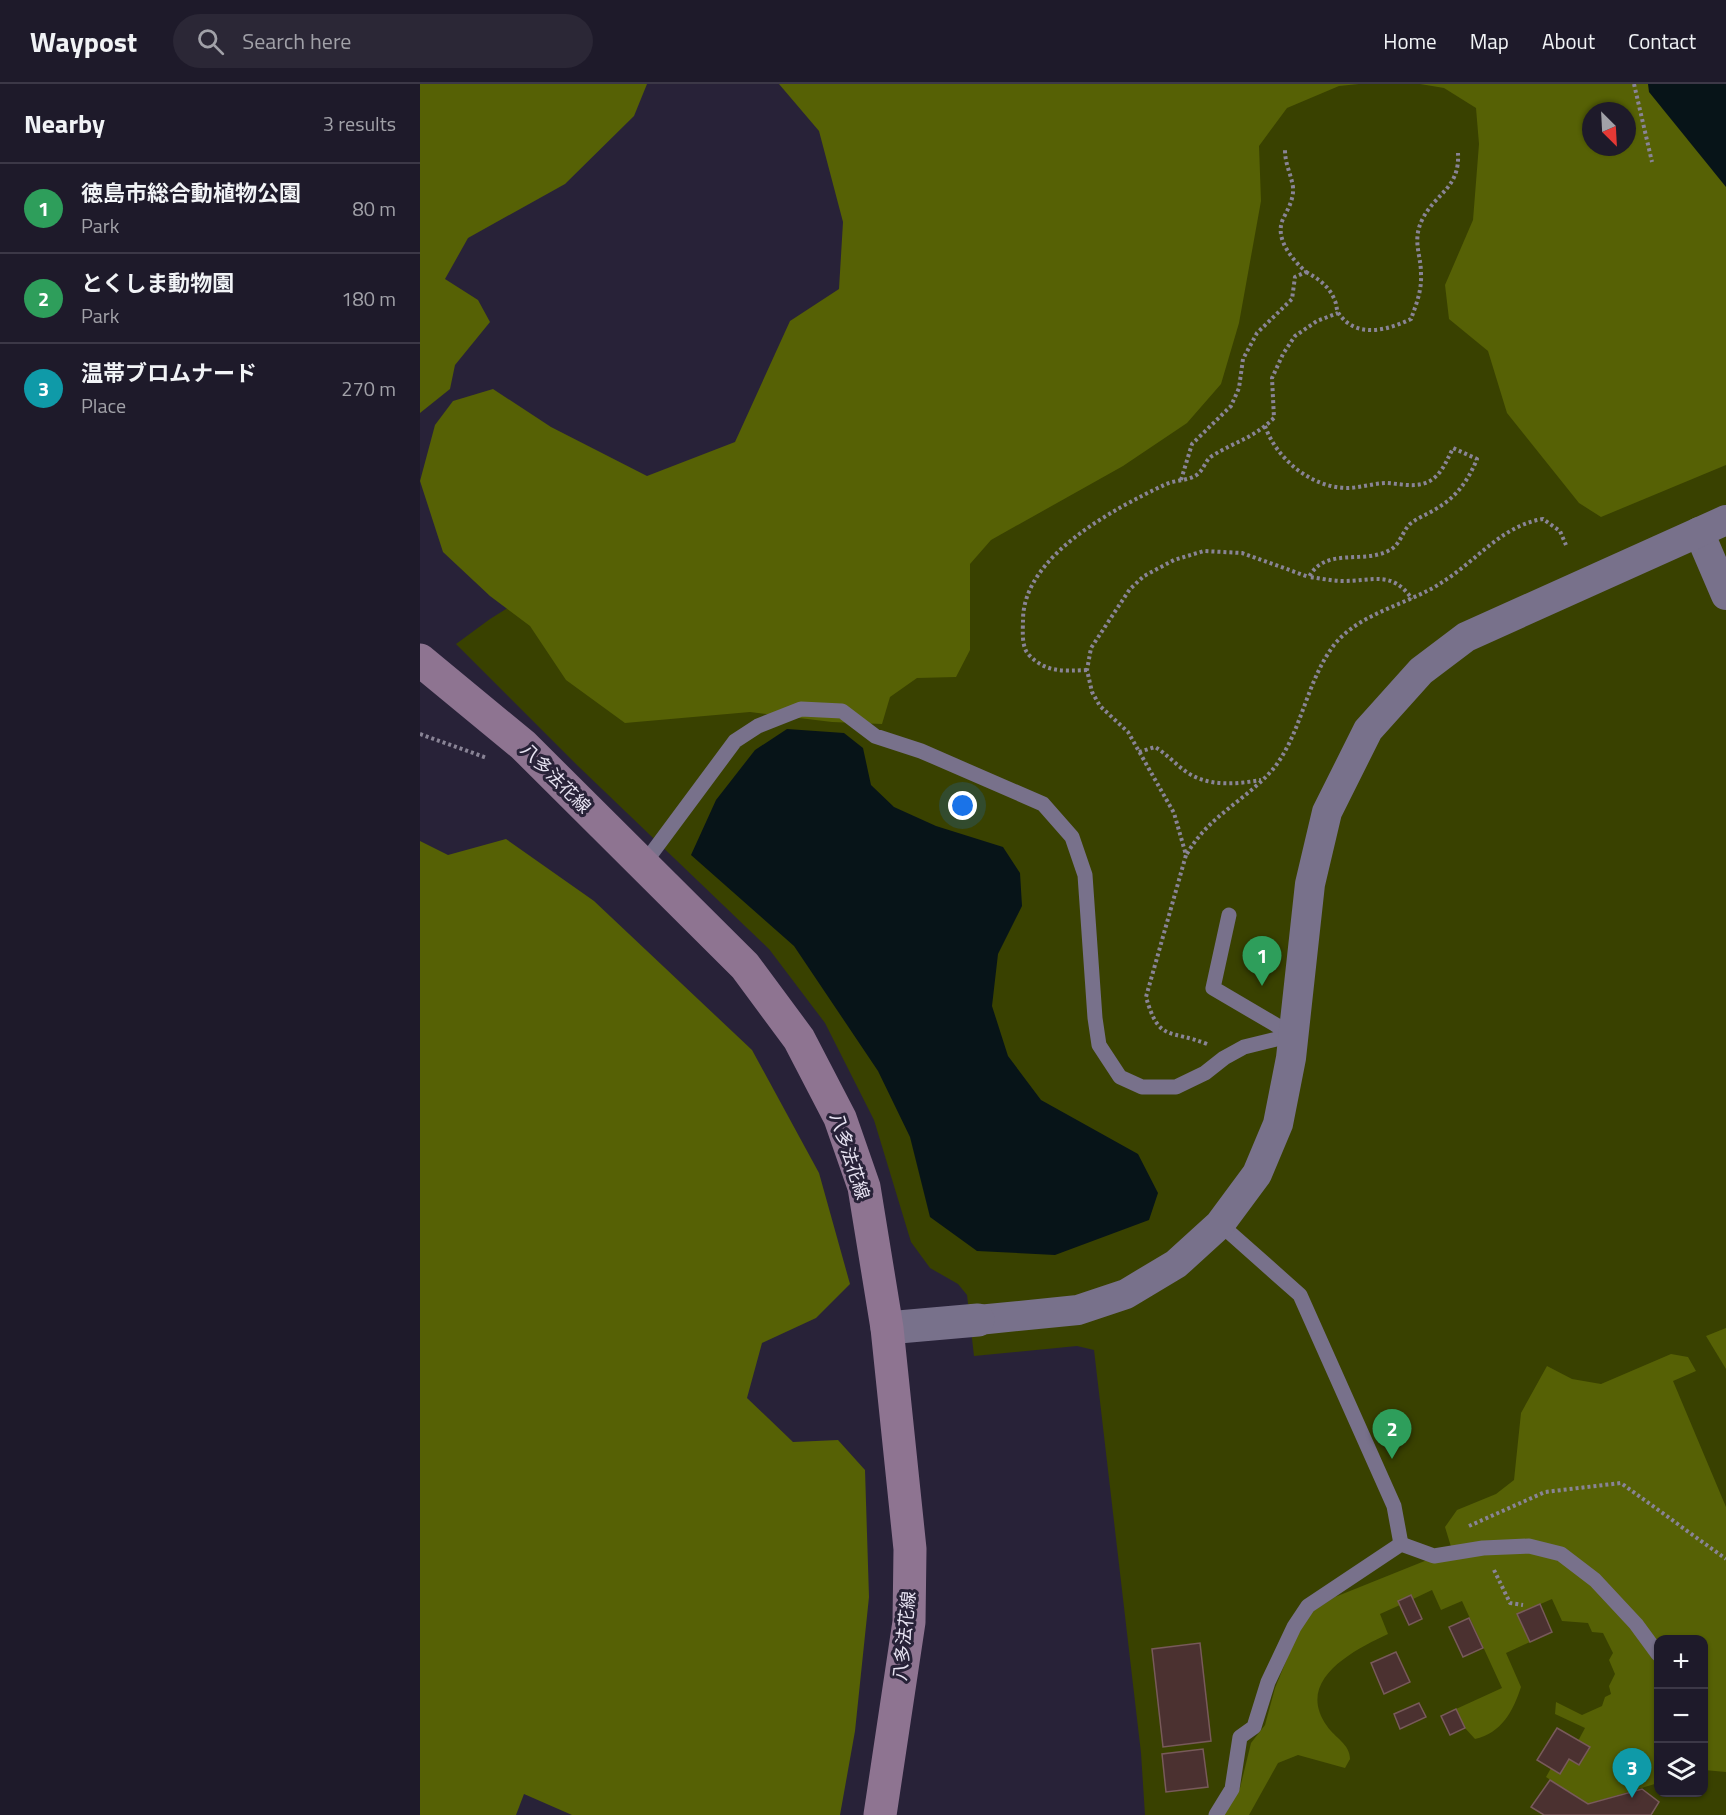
<!DOCTYPE html>
<meta charset="utf-8">
<style>
body{margin:0;font-family:"Titillium Web","Noto Sans JP",sans-serif;background:#2b2736;color:#f1f3f6}
.controls{position:absolute;right:18px;bottom:18px;display:grid;overflow:hidden;border-radius:12px;box-shadow:0 2px 4px #0004}
.controls button{width:54px;height:54px;display:grid;place-items:center;padding:0;border:0;border-bottom:2px solid #3c3847;background:#1e1a2a;color:#f1f3f6;font:30px sans-serif}
.compass{position:absolute;left:1162px;top:18px;width:54px;height:54px;border-radius:50%;background:#1e1a2a;box-shadow:0 2px 4px #0004;rotate:156deg}
.you{position:absolute;left:543px;top:722px;width:21px;height:21px;margin:-15px;border:4px solid #fff;border-radius:50%;background:#1a73e8;box-shadow:0 0 0 9px #1a73e833}
.badge{display:grid;place-items:center;width:39px;height:39px;border-radius:50%;background:#f29aaf;color:#fff;font-size:20px;font-weight:700}
.pin{position:absolute;translate:-50% -50px;filter:drop-shadow(0 2px 3px #0008)}
.pin::after{content:'';position:absolute;top:32px;width:21px;height:18px;background:inherit;clip-path:polygon(0 0,100% 0,50% 100%)}
.list{margin:0;padding:0;list-style:none}
h2{display:flex;justify-content:space-between;align-items:center;height:78px;margin:0;padding:0 24px;font-size:26px}
h2 small{font-size:20px;font-weight:400;color:#a1a1a8}
.list li{display:grid;grid-template-columns:39px 1fr auto;gap:18px;align-items:center;box-sizing:border-box;height:90px;padding:0 24px;border-top:2px solid #3c3847}
.list b{display:block;font-size:22px;white-space:nowrap}
.list p{margin:0;font-size:20px;white-space:nowrap;color:#a1a1a8}
.list em{font-size:20px;font-style:normal;color:#a1a1a8}
.icon{flex:none;width:33px;height:33px;fill:none;stroke:currentColor;stroke-width:2;stroke-linecap:round;stroke-linejoin:round}
.map{position:relative;flex:none;width:1306px;height:1731px;overflow:hidden}
header{display:flex;align-items:center;gap:36px;box-sizing:border-box;height:84px;padding:0 30px;background:#1e1a2a;border-bottom:2px solid #3c3847}
header strong{font-size:28px}
nav{display:flex;gap:33px;margin-inline-start:auto;font-size:21px}
.search{width:420px;height:54px;background:#2b2736;display:flex;align-items:center;gap:15px;box-sizing:border-box;padding:0 21px;border-radius:33px;color:#a1a1a8;font-size:22px}
main{display:flex}
aside{flex:1;background:#1e1a2a}
.map>svg:first-child{display:block}
</style>
<header>
<strong>Waypost</strong>
<div class="search"><svg class="icon" aria-label="search" viewBox="0 0 24 24"><circle cx="10" cy="10" r="6"/><path d="M15 15l6 6"/></svg>Search here</div>
<nav><a>Home</a><a>Map</a><a>About</a><a>Contact</a></nav>
</header>
<main>
<aside>
<h2>Nearby<small>3 results</small></h2>
<ul class="list">
<li><span class="badge" style="background:#2e9e5b">1</span><div><b>徳島市総合動植物公園</b><p>Park</p></div><em>80 m</em></li>
<li><span class="badge" style="background:#2e9e5b">2</span><div><b>とくしま動物園</b><p>Park</p></div><em>180 m</em></li>
<li><span class="badge" style="background:#0f9aa8">3</span><div><b>温帯ブロムナード</b><p>Place</p></div><em>270 m</em></li>
</ul>
</aside>
<div class="map">
<svg width="1306" height="1731" viewBox="0 0 1306 1731">
<rect width="100%" height="100%" fill="#282238"/>
<path fill="#394100" fill-rule="evenodd" d="M648,0H1306V1731H725L721,1669L674,1266L657,1262L554,1272L547,1211L538,1200L510,1184L491,1158L454,1036L405,939L349,865L158,682L36,560L70,535L91,522L238,519ZM1171,27H1207V63H1171ZM1238,1556H1284V1708H1238Z"/>
<g fill="#566105" fill-rule="evenodd">
<path d="M0,0H227L214,32L145,100L48,154L25,195L58,216L70,238L35,281L30,305L0,329Z"/>
<path d="M359,0H939L919,2L867,24L839,62L841,117L819,239L801,300L767,339L703,382L571,456L550,480V566L536,593L497,594L470,613L462,640L412,638L330,628L205,639L146,596L110,542L70,512L23,468L0,397L15,341L33,317L73,305L131,343L227,392L315,358L370,237L419,205L423,138L399,47Z"/>
<path d="M1000,0H1306V381L1181,433L1159,419L1087,329L1068,267L1029,235L1025,201L1053,136L1059,60L1056,24L1024,4ZM1171,27H1207V63H1171Z"/>
<path d="M86,755L174,817L332,966L399,1089L430,1200L396,1234L342,1259L327,1314L373,1358L418,1356L445,1386L449,1513L435,1647L420,1731H152L104,1710L96,1731H0V757L28,771Z"/>
<path d="M1306,1244V1285L1286,1252Z"/>
<path d="M1251,1270L1268,1273L1276,1287L1253,1297L1306,1423V1688L1284,1686V1556H1238V1699L1168,1720L1126,1693L1131,1684L1140,1690L1149,1675L1159,1681L1170,1664L1158,1657L1165,1644L1135,1630L1136,1618L1162,1631L1182,1622L1185,1613L1191,1610L1189,1602L1195,1590L1189,1576L1193,1569L1183,1549L1172,1548L1168,1539L1142,1537L1132,1515L1098,1530L1110,1558L1086,1569L1101,1603C1093,1627 1082,1649 1055,1655L1045,1644L1036,1625L1082,1604L1042,1517L1021,1526L1012,1506L993,1515L991,1511L978,1517L980,1521L960,1530L968,1550C934,1566 874,1596 907,1642C915,1654 930,1660 930,1675L925,1684L878,1671L858,1679L829,1731H804L820,1704L831,1659L845,1641L855,1604L878,1548L892,1528L915,1513L1032,1466L1025,1443L1037,1426L1076,1410L1094,1396L1101,1329L1127,1282L1152,1295L1181,1300Z"/>
</g>
<g fill="#071418">
<path d="M1228,0H1306V103L1229,8Z"/>
<path d="M367,645L424,649L443,664L451,701L474,723L516,742L583,763L600,789L602,822L578,870L572,922L588,972L621,1016L718,1070L738,1109L729,1136L635,1171L557,1167L510,1133L490,1053L458,987L374,862L271,771L296,716L335,666Z"/>
</g>
<g fill="#4b3130" stroke="#785a5a" stroke-width="1.5">
<path d="M991,1511L1002,1535L989,1541L978,1517Z"/>
<path d="M1120,1520L1132,1548L1110,1558L1097,1530Z"/>
<path d="M1049,1534L1063,1564L1043,1573L1029,1543Z"/>
<path d="M780,1559L791,1657L743,1663L732,1565Z"/>
<path d="M976,1568L990,1598L964,1610L951,1579Z"/>
<path d="M999,1619L1006,1633L980,1645L974,1630Z"/>
<path d="M1036,1625L1045,1644L1030,1651L1021,1632Z"/>
<path d="M1137,1644L1170,1663L1159,1681L1149,1675L1140,1690L1117,1676Z"/>
<path d="M783,1665L788,1703L746,1708L742,1670Z"/>
<path d="M1130,1696L1168,1720L1222,1705L1239,1718L1231,1731H1124L1111,1723Z"/>
</g>
<g fill="none" stroke-linecap="round" stroke-linejoin="round">
<g stroke="#898496" stroke-width="4" stroke-dasharray="3 3" stroke-linecap="butt">
<path d="M1214,0L1232,78"/>
<path d="M886,188C899,195 910,203 915,217C917,221 916,226 919,230C937,255 968,246 991,235C996,221 1002,206 1001,190C1001,170 992,157 1002,136C1015,109 1040,105 1038,69"/>
<path d="M845,342C856,374 890,403 926,404C940,404 954,399 967,399C983,400 999,405 1013,395C1023,387 1027,376 1033,364L1057,375C1048,397 1036,414 1014,426C1006,431 997,434 990,440C981,449 981,461 968,467C942,480 905,463 889,493C900,494 911,497 923,497C953,497 972,486 992,515"/>
<path d="M761,396L772,360L811,322L819,304L823,275L837,249L872,215L875,193L886,188C873,176 854,155 863,135C868,125 874,115 873,103C871,90 865,80 865,66"/>
<path d="M667,586C644,587 626,589 609,571C601,563 603,546 603,536C603,472 694,425 744,401C754,396 766,397 775,392C784,387 785,376 792,372C816,357 832,355 854,334L852,294L863,270L875,252L897,237L918,229"/>
<path d="M0,650L67,674"/>
<path d="M719,668L735,663C747,670 756,681 768,689C790,703 817,700 841,696"/>
<path d="M767,770C788,732 827,716 854,684C882,648 886,598 914,561C940,528 991,520 1024,497C1057,476 1083,441 1123,435L1140,447L1146,461"/>
<path d="M787,960C750,945 739,959 726,913L766,771L754,729L708,648L680,622L672,608L667,586L671,564L710,505L724,492L754,476L784,467L822,469L889,493"/>
<path d="M1049,1442L1125,1408L1201,1399L1306,1475"/>
<path d="M1074,1486L1090,1519L1103,1521"/>
</g>
<g stroke="#78718b" stroke-width="15">
<path d="M223,781L315,657L338,642L381,625L422,627L455,652L501,667L623,720L652,753L665,791L675,934L679,961L700,993L722,1003H756L785,989L804,974L824,963L873,951L793,904L809,831"/>
<path d="M800,1140L880,1211L974,1422L981,1460"/>
<path d="M796,1731L812,1705L820,1653L834,1643L848,1598L874,1543L888,1522L981,1460L1014,1472L1063,1464L1109,1462L1141,1470L1175,1496L1216,1540L1238,1570"/>
</g>
<g stroke="#78718b" stroke-width="30">
<path d="M1279,448L1306,511"/>
<path d="M558,1236L658,1226L706,1210L756,1180L800,1140L837,1090L858,1040L871,974L890,800L907,728L948,646L1001,587L1046,553L1306,436"/>
</g>
<path stroke="#78718b" stroke-width="33" d="M467,1244L558,1236"/>
<path stroke="#8e7491" stroke-width="33" d="M0,576L103,661L325,882L379,955L420,1034L444,1103L467,1244L490,1465L489,1538L460,1731"/>
</g>
<g text-anchor="middle" dominant-baseline="central" stroke-width="6" stroke-linejoin="round" paint-order="stroke">
<g font-size="18" fill="#e7e3f2" stroke="#282238">
<text transform="translate(136 694) rotate(45)">八多法花線</text>
<text transform="translate(430 1072) rotate(72)">八多法花線</text>
<text transform="translate(484 1552) rotate(-84)">八多法花線</text>
</g>
</g>
</svg>
<div class="controls">
<button>+</button>
<button>−</button>
<button><svg class="icon" aria-label="layers" viewBox="0 0 24 24"><path d="M12 4l9 5-9 5-9-5zM3 14l9 5 9-5"/></svg></button>
</div>
<svg class="compass" viewBox="-18 -18 36 36"><path d="M0-13l5 13h-10z" fill="#e53935"/><path d="M0 13l5-13h-10z" fill="#a1a1a8"/></svg>
<div class="you"></div>
<div class="pin badge" style="left:842px;top:902px;background:#2e9e5b">1</div>
<div class="pin badge" style="left:972px;top:1375px;background:#2e9e5b">2</div>
<div class="pin badge" style="left:1212px;top:1714px;background:#0f9aa8">3</div>
</div>
</main>
